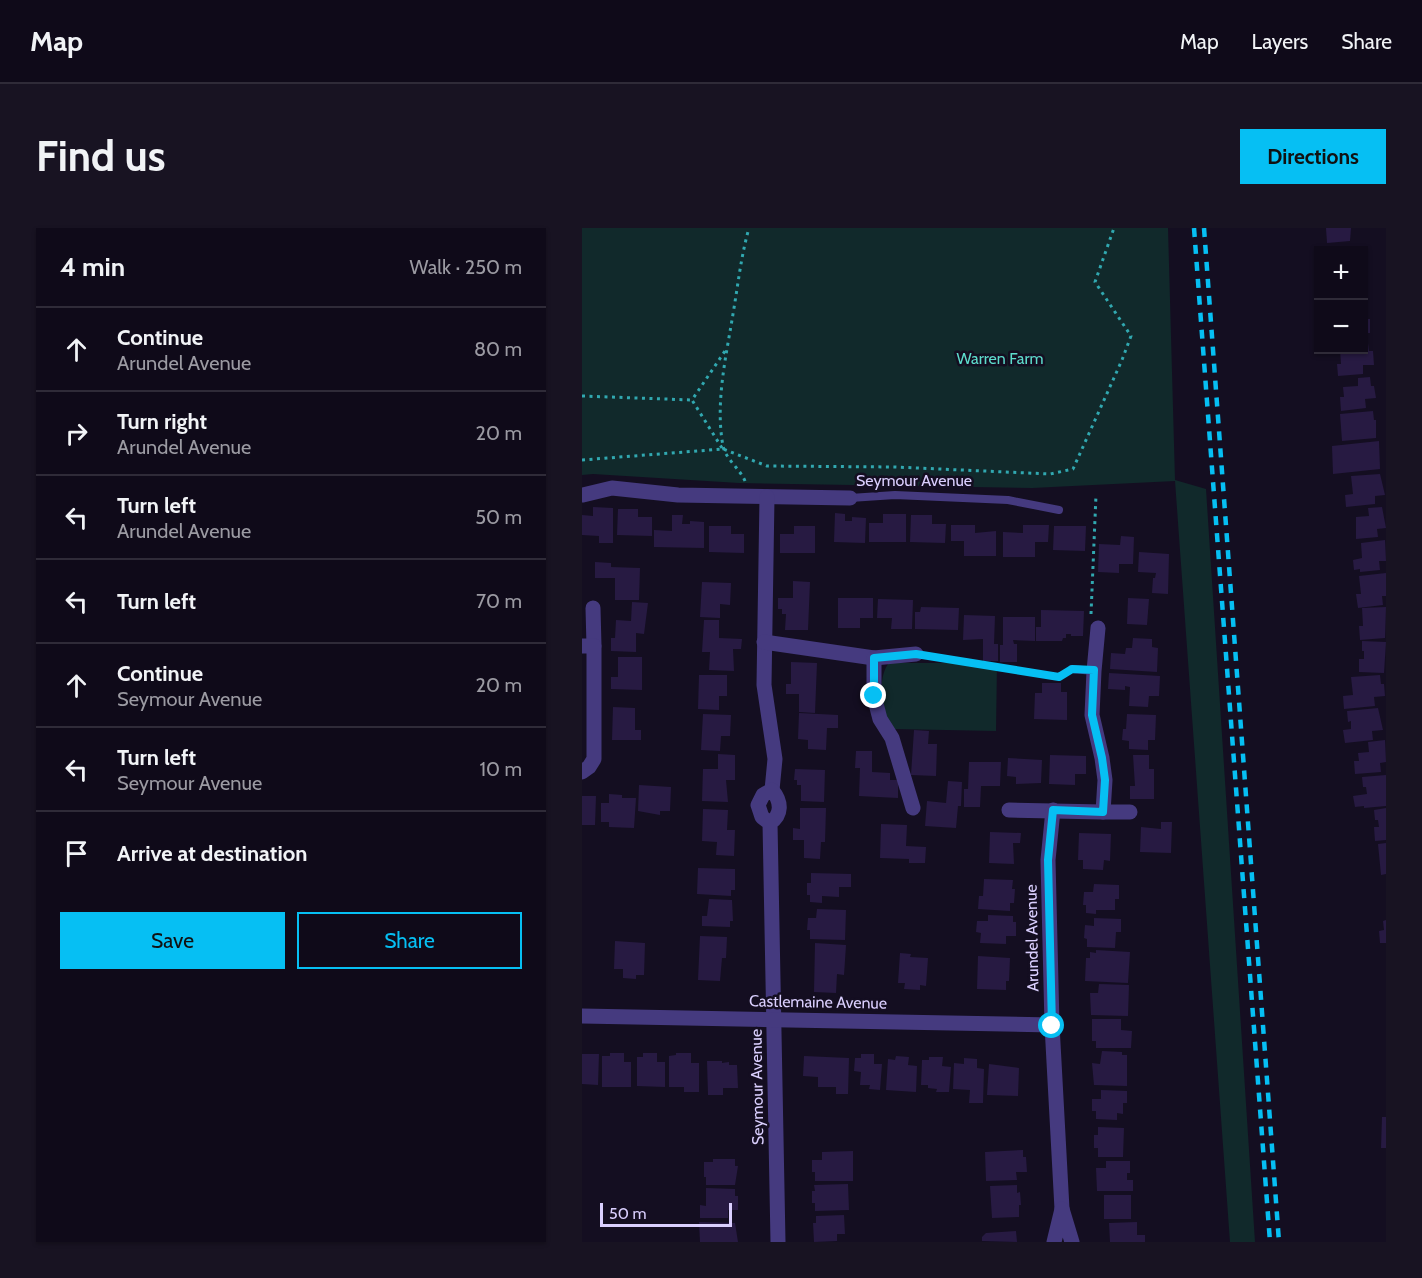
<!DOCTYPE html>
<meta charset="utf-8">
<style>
body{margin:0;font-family:Cabin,sans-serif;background:#181322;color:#f1f3f6}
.controls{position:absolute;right:18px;top:18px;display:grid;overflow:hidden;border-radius:0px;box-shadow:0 2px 4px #0004}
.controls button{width:54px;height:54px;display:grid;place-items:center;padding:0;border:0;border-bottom:2px solid #2f2b38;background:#0f0a19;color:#f1f3f6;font:30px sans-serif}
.scale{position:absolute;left:18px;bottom:15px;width:132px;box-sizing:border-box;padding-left:6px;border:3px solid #dacffe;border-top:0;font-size:16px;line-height:21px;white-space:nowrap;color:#dacffe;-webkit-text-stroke:4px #140e21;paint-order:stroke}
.stop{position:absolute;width:18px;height:18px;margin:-14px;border:4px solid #06bff3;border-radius:50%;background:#fff}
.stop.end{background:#06bff3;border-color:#fff;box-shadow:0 2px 6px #0008}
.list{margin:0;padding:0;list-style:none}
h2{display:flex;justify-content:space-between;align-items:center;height:78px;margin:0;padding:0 24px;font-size:26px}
h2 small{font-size:20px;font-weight:400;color:#9b9aa2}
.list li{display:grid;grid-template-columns:39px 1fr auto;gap:18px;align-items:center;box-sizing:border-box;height:84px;padding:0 24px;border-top:2px solid #2f2b38}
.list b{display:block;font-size:22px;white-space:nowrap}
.list p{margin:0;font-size:20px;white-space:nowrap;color:#9b9aa2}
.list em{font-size:20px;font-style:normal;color:#9b9aa2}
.actions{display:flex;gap:12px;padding:18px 24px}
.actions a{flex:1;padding:14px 0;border:2px solid #06bff3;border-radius:0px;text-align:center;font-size:21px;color:#06bff3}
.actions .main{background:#06bff3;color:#111}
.icon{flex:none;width:33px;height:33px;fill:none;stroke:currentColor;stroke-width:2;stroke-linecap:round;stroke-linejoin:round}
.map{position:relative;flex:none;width:804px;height:1014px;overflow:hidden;border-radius:0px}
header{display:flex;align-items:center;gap:36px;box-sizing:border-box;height:84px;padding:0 30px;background:#0f0a19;border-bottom:2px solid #2f2b38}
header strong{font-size:28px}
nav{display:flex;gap:33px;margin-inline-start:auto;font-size:21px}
.intro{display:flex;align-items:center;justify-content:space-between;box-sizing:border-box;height:144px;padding:0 36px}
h1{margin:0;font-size:42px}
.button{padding:15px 27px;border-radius:0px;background:#06bff3;color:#111;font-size:21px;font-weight:700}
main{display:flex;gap:36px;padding:0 36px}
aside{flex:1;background:#0f0a19;border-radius:0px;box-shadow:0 2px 4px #0004}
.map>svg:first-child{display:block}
</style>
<header>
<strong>Map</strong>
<nav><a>Map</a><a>Layers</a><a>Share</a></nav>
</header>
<div class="intro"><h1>Find us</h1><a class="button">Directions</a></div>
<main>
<aside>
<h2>4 min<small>Walk · 250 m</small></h2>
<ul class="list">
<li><svg class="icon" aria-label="ahead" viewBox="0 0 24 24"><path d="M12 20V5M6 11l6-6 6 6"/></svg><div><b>Continue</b><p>Arundel Avenue</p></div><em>80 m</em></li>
<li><svg class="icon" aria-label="right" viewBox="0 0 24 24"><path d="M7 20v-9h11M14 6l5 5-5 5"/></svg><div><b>Turn right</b><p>Arundel Avenue</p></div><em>20 m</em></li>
<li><svg class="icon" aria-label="left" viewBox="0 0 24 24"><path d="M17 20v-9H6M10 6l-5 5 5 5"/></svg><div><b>Turn left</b><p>Arundel Avenue</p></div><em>50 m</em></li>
<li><svg class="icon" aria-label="left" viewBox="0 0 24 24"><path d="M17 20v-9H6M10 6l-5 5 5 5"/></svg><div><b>Turn left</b></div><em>70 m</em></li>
<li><svg class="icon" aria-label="ahead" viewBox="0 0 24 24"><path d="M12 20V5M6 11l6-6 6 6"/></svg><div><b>Continue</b><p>Seymour Avenue</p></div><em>20 m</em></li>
<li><svg class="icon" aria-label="left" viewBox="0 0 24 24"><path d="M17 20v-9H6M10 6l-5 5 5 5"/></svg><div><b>Turn left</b><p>Seymour Avenue</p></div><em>10 m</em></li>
<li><svg class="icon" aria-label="arrive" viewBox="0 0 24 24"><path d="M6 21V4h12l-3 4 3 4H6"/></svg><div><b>Arrive at destination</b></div></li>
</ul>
<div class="actions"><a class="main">Save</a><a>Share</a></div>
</aside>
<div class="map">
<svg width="804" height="1014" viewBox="0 0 804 1014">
<rect width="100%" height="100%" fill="#140e21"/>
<g fill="#11292b">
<path d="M0,0H586L593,252L624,261L673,1014H648L593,253L450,260L157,255L11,246L0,247Z"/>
<path d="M311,435H415L414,503L312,501C298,488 295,452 306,436Z"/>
</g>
<g fill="#271a42">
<path d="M744,0H769L768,13L745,15Z"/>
<path d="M782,83H784V91H788V105H782Z"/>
<path d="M782,115H786L787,123H791L792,137H781V146L756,148L755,136H759L758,122H768L769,124H772V122H782Z"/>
<path d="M788,149L789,158H792L794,170L783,171L784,180L759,183L758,169H762L761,159L776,158V150Z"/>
<path d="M791,183L792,192H794V210L760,213L758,186Z"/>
<path d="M797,213L798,241L751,246L750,218Z"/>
<path d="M798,246L803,267L793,268V276L764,279L763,267L771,266L769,248Z"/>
<path d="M11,279L31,280V315H17V308L0,307V287L11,288Z"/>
<path d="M800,279L804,300L795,301L796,309L774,311V289L787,288L786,280Z"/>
<path d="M36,281H56V289H70V308L35,307Z"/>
<path d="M253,285L263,286V293H270V289L284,290L283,315L252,314Z"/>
<path d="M301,286H324V314H287V295H301Z"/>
<path d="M90,287H101L100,296H108V293L122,294V320L72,319V302L90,303Z"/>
<path d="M329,287H350V296H364L363,315L328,314Z"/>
<path d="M369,297H393V305L414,303V328H382V313H369Z"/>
<path d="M441,297H467L466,314H453V329H421V304L441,305Z"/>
<path d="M127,298H149V306H162V325L127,324Z"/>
<path d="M212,298H233V325H198V306H212Z"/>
<path d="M472,298H504L503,323L471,322Z"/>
<path d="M539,308L552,309L551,336H537V345L516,344L517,316L538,317Z"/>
<path d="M803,312L804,333H797L798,342L778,344V341L772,342L771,332L780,330L779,315Z"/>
<path d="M557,324L587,326L586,366L570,365L571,350H573L574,345L556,344Z"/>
<path d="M13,334L29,335V339L58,340L57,372H33V350H13Z"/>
<path d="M804,345V368H800L801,377L776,380L774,366H779L777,348Z"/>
<path d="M211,353L228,354L226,402H203L204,386H200V381H196V370H211Z"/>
<path d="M120,354L149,355L148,377L138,376V390L118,389Z"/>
<path d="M256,370H291V390H278V400H256Z"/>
<path d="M546,370L567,371L565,397L545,396Z"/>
<path d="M296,371L331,372L330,401H309L310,390H295Z"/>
<path d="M50,374L66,375L62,406L54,405V424L29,423V410H33L34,392L49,393Z"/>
<path d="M339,379L377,380L376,402L333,401V384H338Z"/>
<path d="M804,379L803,410L778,412L777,398H781L780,380Z"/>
<path d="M459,382L502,383L501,408H489V406H484V410H481L480,413H454V399H459Z"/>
<path d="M382,387L413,388L412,416H416V433H401V411L381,412Z"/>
<path d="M421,389H453V413L431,412L432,416H435V434H418V417H421Z"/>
<path d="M122,392H137V410L160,411L159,421H151L152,443L127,442L128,424H120Z"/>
<path d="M551,410L570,411V419L576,420L575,444L528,441L529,425L543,426L544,420H550Z"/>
<path d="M780,413L804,414L802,445L777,444V431H782V423H780Z"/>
<path d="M36,429H60V462L29,461V449H36Z"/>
<path d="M209,434L235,435L233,485L217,484V466H204V456H209Z"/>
<path d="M527,445L578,448L577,468H567L566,479L547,478L548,459L543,458V462L526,461Z"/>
<path d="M117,447H145V468H137V482L116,481Z"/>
<path d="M798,447L799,456H802L803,468L792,469L793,478L762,481L761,468L771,467L769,449Z"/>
<path d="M460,455H479V464H485V492L452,491L453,465H460Z"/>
<path d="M31,479L53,480V502H59V512H30Z"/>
<path d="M796,480L801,502L790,503L791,512L763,515L761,502L769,501V493L766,494L765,483Z"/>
<path d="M217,485L256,487V500H245L244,522L226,521V512L216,511Z"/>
<path d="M121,486L149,487L148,508H139L138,523L119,522Z"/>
<path d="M545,486L574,487L573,512H566V522L547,521V513L540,512L541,501H544Z"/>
<path d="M332,502L347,503L346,516H355L354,548L329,547Z"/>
<path d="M803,512L804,534L798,535L799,544L773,546L772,533H777L776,525L787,524L786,514Z"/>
<path d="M274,523H290V544L308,545V552H316V570L277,568L278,540H273Z"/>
<path d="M136,526L153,527V552H144L146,574L120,573L121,541H136Z"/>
<path d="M468,527L504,528V546H493V557L467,556Z"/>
<path d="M551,527H567V541H572V571H548V558H553Z"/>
<path d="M426,530L460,532L459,555L434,556V549L425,548Z"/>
<path d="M387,534H419L418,558H399L398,579H382V561H386Z"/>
<path d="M213,541L243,542L242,574L219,573V557H215V552H212Z"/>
<path d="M804,547V578L782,580V578L773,579L771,568L785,566L784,559H781L780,549Z"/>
<path d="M366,553L380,554L379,578H376L374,600L343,598L345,573L364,575Z"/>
<path d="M57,557L89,559L88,583H78V587L56,583Z"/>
<path d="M27,566L40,567V570H54L52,600L27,599V594H19V575H27Z"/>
<path d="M0,568H14L13,597H0Z"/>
<path d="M218,580H244L243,614H239L238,631L222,630V612H211V600L218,601Z"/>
<path d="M804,580V612L793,613L792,599H797L796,592H793L792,582Z"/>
<path d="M121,581L146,582L145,602H153L152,628L134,627L135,614L120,613Z"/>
<path d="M579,594H590L589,625L558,624L559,599L579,601Z"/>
<path d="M299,596L325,597L324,618L344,619L343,635H327V631L298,630Z"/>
<path d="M408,604L439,605L438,615H431L432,636L407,635Z"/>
<path d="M497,605L529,606L528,633L522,632L521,642L501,641V632H496Z"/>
<path d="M804,615V646L799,647L796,616Z"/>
<path d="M116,640L153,641V662H149V668L115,666Z"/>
<path d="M229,645L269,646V659H257V669L240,668V675L228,674V667H225V655H229Z"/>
<path d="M402,651L431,652L430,661H433L432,675H428V683L396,681L397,668H401Z"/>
<path d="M512,656L537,657V671H533V682H514V686L504,685V677H501L502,664H511Z"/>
<path d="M127,671L150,672L151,693H148V699L120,698V688H125Z"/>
<path d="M235,681L264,682L263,712L228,711V702H225L226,690H234Z"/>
<path d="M406,687L431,688V694H434V708H424V716L398,715L399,705L394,704L395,693H406Z"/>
<path d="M512,690L539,691V704H534L533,720L505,719V711L502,710L503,697L512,698Z"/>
<path d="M804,692V715H798L797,703L802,702L801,693Z"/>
<path d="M118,708L145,709L144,730H140L138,753L116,752Z"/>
<path d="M33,713L63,715L62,747H54V751L41,750V741H32Z"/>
<path d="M233,715L264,717L262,747L255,746L254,765L232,764Z"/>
<path d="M514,722L548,724L546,755L503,753L504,730H508V724L514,725Z"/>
<path d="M318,725L329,726L328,729L346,730L344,758L338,757V762L322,761L323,755H316Z"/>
<path d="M396,728L428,730L427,753H424V762L395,761Z"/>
<path d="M517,756L547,757L546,788L509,787L508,765H516Z"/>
<path d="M510,791H539V802L550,803L549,820H514V813H510Z"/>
<path d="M520,823L540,824V827H545V858L512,857L510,835L518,836Z"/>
<path d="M28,825H42V834H49V859H20V828H28Z"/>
<path d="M61,825H75V834H83V859L55,858V829H61Z"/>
<path d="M94,825H109V835H117V864H102V859H87V828L94,827Z"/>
<path d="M0,826H17L16,857L0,856Z"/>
<path d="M279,826H292V836H300L298,862L287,861L288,857H278L279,844L272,843L273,830H279Z"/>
<path d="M222,828L267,830L266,866H254V859H236V849L221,848Z"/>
<path d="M314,828L327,829L326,837L335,838L334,864L304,862L306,831L313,832Z"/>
<path d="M347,829H361L360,838L369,839L367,864H354L355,861L346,860V857H339L340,832H347Z"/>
<path d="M382,830L395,831V840L402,841L401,875H387L388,862L371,861L372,835L382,836Z"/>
<path d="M125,833H140V835L147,834V837H155L156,860H141V867H126Z"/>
<path d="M407,836L437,840L436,868L405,867Z"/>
<path d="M519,862L545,863V875H541V886L535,885V892L514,891V883H510V871H519Z"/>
<path d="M800,889H804V920H799Z"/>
<path d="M516,899L542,900L541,929H516V920H512V907H516Z"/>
<path d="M441,922V929H444L445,944H434L435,952L404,953L403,924Z"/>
<path d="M271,923V953H233V944H230V932H240V924Z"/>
<path d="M131,931H153V938H156L153,957H124V949H122V934H131Z"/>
<path d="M524,933H548V945H545V952H551V963H515L514,940H524Z"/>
<path d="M266,956L267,982L233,983V975H230V963H233L232,957Z"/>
<path d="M435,957V965L438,964L439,977H437V989L410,990L408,958Z"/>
<path d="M124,960L153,961V968H156V982H146V990H118V977L124,978Z"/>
<rect x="522" y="967" width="27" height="24"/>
<path d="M262,987L263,1006H255V1013L232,1014L231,995H234V988Z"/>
<path d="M117,994L153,995L156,1014H118Z"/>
<path d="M555,994V1007H563V1014H528L527,995Z"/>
<path d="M434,1003L435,1014L400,1013V1009L404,1005Z"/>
</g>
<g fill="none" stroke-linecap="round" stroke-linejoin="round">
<g stroke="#31a8b0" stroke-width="3" stroke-dasharray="3 4.5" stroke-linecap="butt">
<path d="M0,168L110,172"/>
<path d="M140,220L110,172L145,120"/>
<path d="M0,232L141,221L185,238L313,239L468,246L491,241L540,132L549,108L513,54L532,0"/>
<path d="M163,253C158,241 143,230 141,218C133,175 144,129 151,86C156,57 159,28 167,0"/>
<path d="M509,386L514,267"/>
<path d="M349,428L477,449L481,447"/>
</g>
<g stroke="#453a7f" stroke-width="8">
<path d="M268,270L313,267L426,272L477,282"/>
<path d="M490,441L512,443"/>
</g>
<g stroke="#453a7f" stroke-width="15">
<path d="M1,267L30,260L96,267L268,270"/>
<path d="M185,269L182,457L193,531L190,562"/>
<path d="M11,380L12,418"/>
<path d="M182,414L292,430L334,426"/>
<path d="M0,418H12V531L7,539L0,544"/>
<path d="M292,430V468L298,491L310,510L331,580"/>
<path d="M427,582L521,584L523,552L520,530L510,487L512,443L516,400"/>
<path d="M471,582L466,632L470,797L480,981"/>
<path d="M521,584H548"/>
<path d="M188,595C200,587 200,574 190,562L181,567L176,577L180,589L188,595L196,1014"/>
<path d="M0,788L470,797"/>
<path d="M472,1014L480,981L490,1014"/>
</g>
<g stroke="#06bff3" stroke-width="4.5" stroke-dasharray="9 8" stroke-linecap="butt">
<path d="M612,0L688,1014"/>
<path d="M622,0L697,1014"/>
</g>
</g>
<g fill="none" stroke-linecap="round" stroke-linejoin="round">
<path stroke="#06bff3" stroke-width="8" d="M292,468V430L334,426L477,449L490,441L512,442L510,487L520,530L523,552L521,584L471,582L466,632L470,798"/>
</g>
<g text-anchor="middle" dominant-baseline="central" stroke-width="5" stroke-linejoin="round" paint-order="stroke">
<g font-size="16" fill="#5ddccc" stroke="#140e21">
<text x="418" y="130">Warren Farm</text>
</g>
<g font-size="16" fill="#dacffe" stroke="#140e21">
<text x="332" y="252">Seymour Avenue</text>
<text transform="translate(450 710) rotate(-91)">Arundel Avenue</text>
<text transform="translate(236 774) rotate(1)">Castlemaine Avenue</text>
<text transform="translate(175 859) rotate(-91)">Seymour Avenue</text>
</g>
</g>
</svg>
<div class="controls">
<button>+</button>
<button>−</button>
</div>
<div class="scale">50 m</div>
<div class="stop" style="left:470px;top:798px"></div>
<div class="stop end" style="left:292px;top:468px"></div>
</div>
</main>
